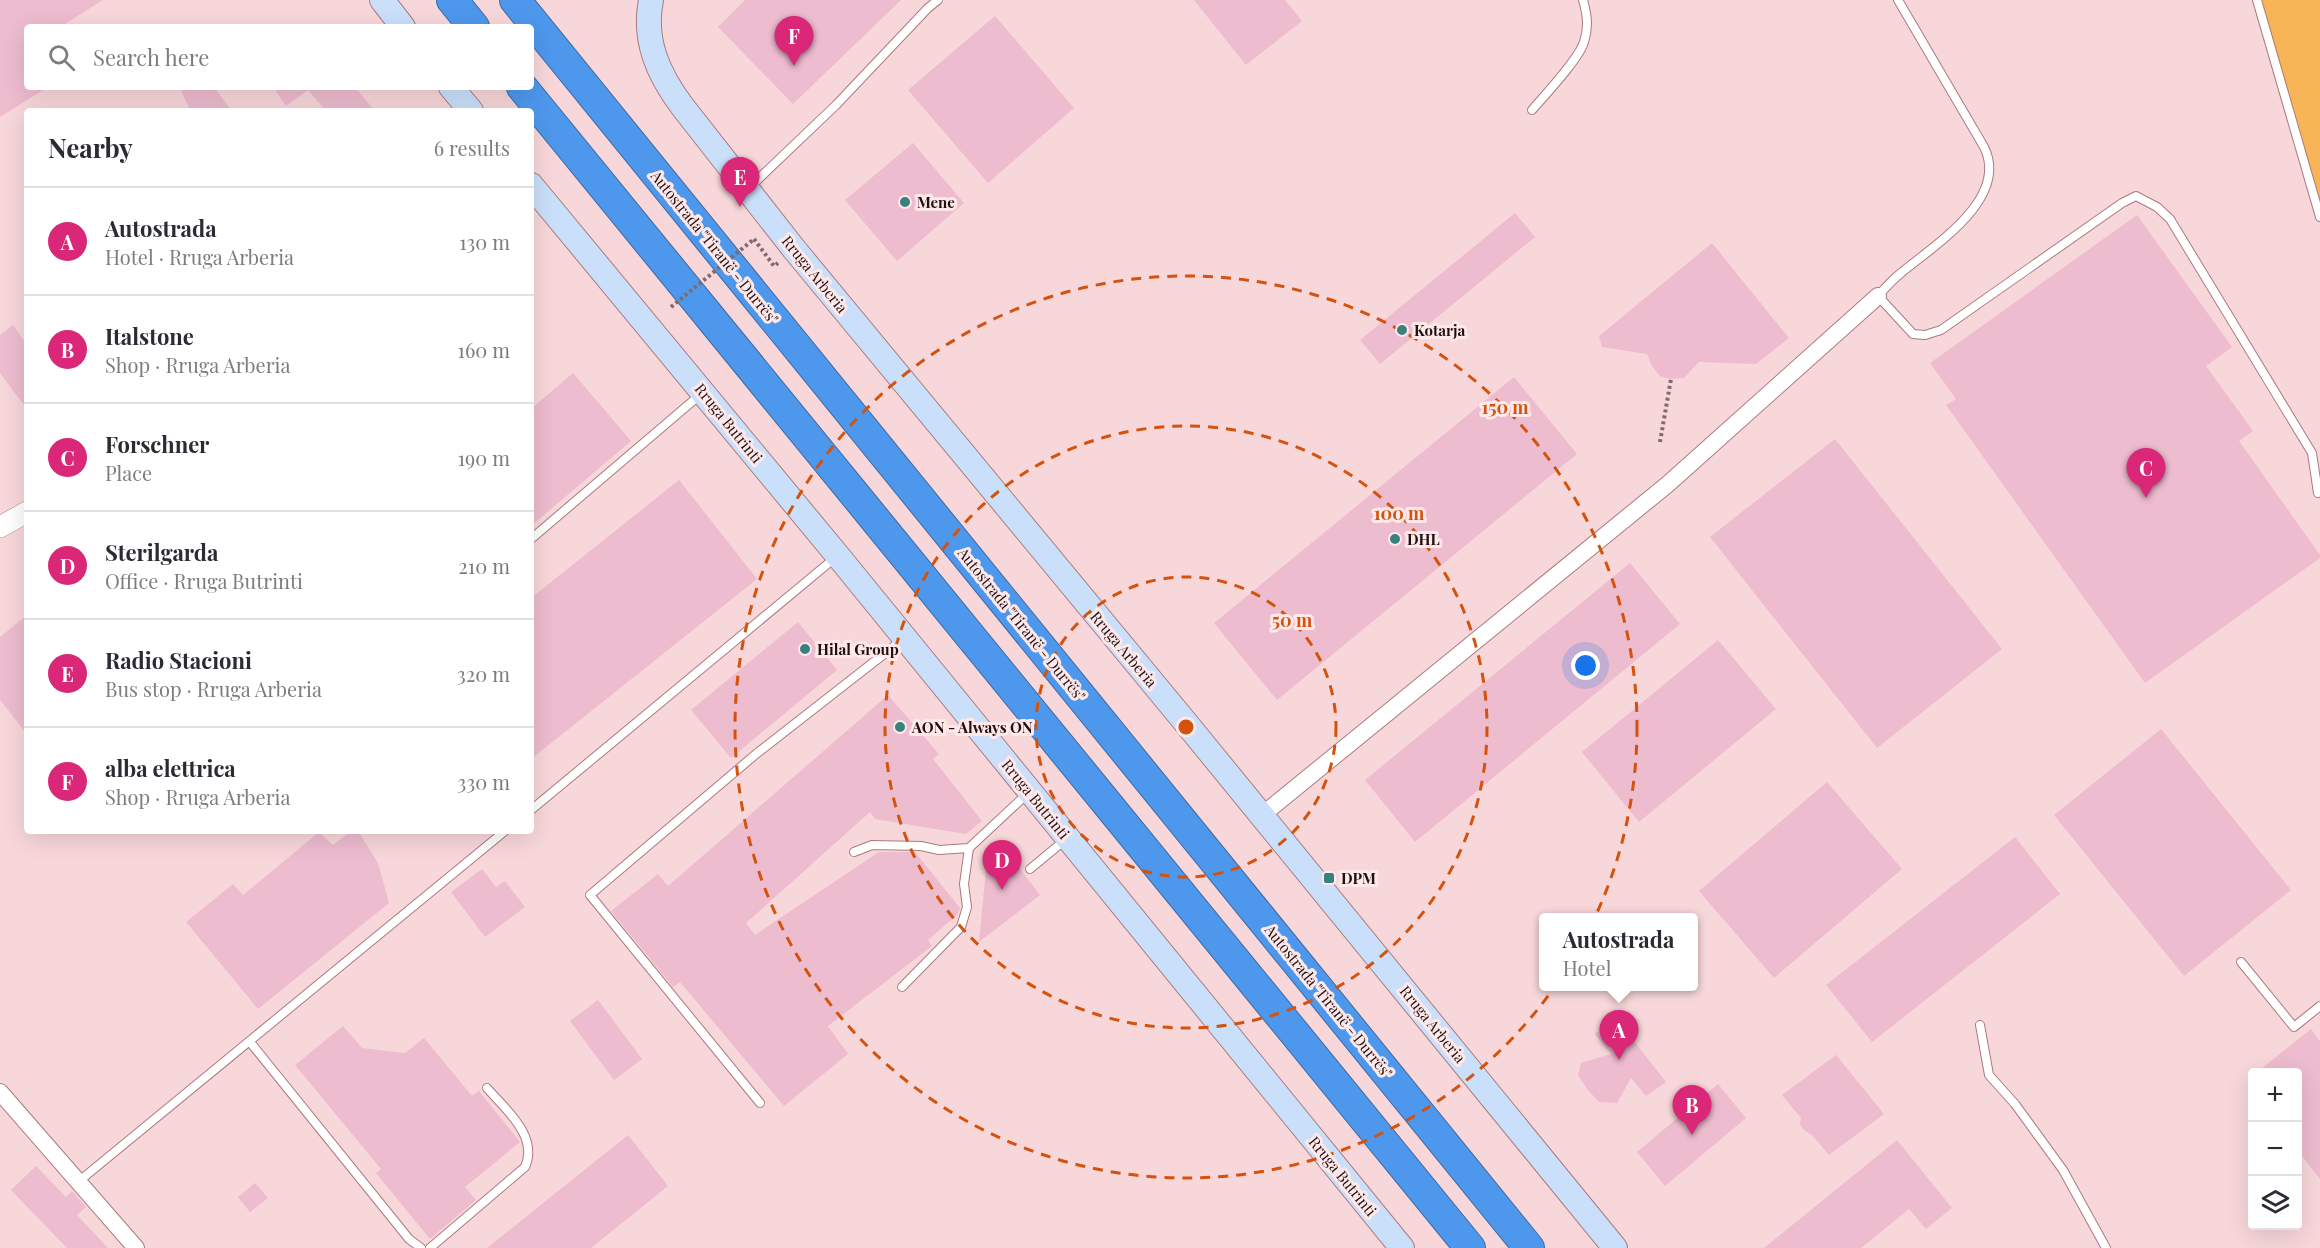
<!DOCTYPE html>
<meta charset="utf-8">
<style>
body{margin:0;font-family:"Playfair Display",serif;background:#f7f7f7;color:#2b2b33}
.controls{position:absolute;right:18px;bottom:18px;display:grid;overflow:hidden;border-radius:6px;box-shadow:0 6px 24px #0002}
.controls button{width:54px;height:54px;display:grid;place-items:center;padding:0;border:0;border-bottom:2px solid #e1e1e2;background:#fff;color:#2b2b33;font:30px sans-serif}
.you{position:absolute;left:1586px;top:666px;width:21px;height:21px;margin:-15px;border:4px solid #fff;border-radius:50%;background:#1a73e8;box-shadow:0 0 0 9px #1a73e833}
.badge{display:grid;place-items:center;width:39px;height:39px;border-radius:50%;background:#db2777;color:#fff;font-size:20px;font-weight:700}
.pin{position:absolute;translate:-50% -50px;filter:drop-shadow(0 2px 3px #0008)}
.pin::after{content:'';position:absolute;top:32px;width:21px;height:18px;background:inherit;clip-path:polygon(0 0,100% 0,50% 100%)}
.popup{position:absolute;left:1539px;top:913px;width:159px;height:78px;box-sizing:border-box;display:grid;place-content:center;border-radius:6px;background:#fff;filter:drop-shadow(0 2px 4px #0005);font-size:20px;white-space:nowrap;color:#7c7c81}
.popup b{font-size:22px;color:#2b2b33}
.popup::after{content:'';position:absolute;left:50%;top:100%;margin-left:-12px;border:12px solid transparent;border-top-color:#fff}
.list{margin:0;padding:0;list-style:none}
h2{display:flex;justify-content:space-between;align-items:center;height:78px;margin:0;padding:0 24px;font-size:26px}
h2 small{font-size:20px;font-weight:400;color:#7c7c81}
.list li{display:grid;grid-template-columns:39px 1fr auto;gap:18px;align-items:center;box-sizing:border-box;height:108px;padding:0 24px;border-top:2px solid #e1e1e2}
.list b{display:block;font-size:22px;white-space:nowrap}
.list p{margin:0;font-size:20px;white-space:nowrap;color:#7c7c81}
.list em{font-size:20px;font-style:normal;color:#7c7c81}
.icon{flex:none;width:33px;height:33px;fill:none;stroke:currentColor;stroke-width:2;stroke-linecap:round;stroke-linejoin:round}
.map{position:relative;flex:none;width:2320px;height:1248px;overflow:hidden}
.search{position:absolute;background:#fff;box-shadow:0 6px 24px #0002;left:24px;top:24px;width:510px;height:66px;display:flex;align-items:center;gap:15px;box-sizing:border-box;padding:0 21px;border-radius:6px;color:#7c7c81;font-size:22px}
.panel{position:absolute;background:#fff;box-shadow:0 6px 24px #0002;left:24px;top:108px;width:510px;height:726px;border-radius:6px}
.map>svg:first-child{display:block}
</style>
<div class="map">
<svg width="2320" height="1248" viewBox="0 0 2320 1248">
<rect width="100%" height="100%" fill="#f8d7da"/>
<path fill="#f8b557" d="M2261,0H2320V201Z"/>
<g fill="#edbccf">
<path d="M0,0H103L60,27H27V87H48L0,117Z"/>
<path d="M745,0H901L793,104L718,27Z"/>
<path d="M1194,0H1285L1302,21L1246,65Z"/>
<path d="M995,16L1074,108L988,183L908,90Z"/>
<path d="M179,87H214L232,111H191Z"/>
<path d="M273,87H355L375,111H326L308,90L286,106Z"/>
<path d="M913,143L964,203L897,261L845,200Z"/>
<path d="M1515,213L1535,237L1380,364L1360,340Z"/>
<path d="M2137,215L2232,347L2206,366L2253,431L2239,441L2320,555V558L2145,683L1946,405L1956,399L1930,363Z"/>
<path d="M1712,243L1789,338L1756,364L1699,362L1684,378L1671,379L1660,376L1652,366L1647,354L1602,347L1599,336Z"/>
<path d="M13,325L27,345V409L0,373V335Z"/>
<path d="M573,373L631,441L531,526V409Z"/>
<path d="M1514,377L1577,454L1277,700L1214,623Z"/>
<path d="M1835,439L2002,649L1877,748L1710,537Z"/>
<path d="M679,480L757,579L531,759V598Z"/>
<path d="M1630,563L1680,624L1415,842L1365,780Z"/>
<path d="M27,615V734L0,700V637Z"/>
<path d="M798,622L837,670L731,758L691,710Z"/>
<path d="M1718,640L1776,709L1639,822L1582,752Z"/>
<path d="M888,695L939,754L933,759L982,821L966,834L875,819L870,812L746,923L755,935L879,852H915L960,908L958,914L928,940L932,946L828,1026L848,1054L784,1106L680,982L673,987L611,911L658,874L668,886Z"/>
<path d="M2161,729L2291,890L2184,976L2054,815Z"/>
<path d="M1827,782L1902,869L1774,978L1699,891Z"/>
<path d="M351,831H358L378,863L389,903L258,1009L186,922L233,884L243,895L319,832L333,845Z"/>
<path d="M2015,837L2060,894L1872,1042L1826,985Z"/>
<path d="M1003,847L1040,895L979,942L987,859Z"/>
<path d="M482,869L496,887L505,881L525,907L485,937L451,892Z"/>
<path d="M598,1000L642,1059L614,1080L570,1021Z"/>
<path d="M1616,1018L1666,1082L1646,1096L1631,1078L1617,1103L1599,1102L1587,1089L1578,1075L1581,1063L1611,1054L1595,1034Z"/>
<path d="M343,1026L362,1048L405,1053L424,1038L472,1096L479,1091L520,1142L465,1187L476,1200L430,1239L376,1173L381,1169L295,1065Z"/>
<path d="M2311,1029L2320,1041V1179L2298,1151V1072H2257Z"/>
<path d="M1836,1055L1884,1114L1829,1155L1812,1135L1805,1131L1800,1125L1801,1118L1782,1095Z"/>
<path d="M1718,1084L1746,1118L1665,1186L1637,1152Z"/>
<path d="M628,1135L668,1186L591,1248H487Z"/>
<path d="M1897,1140L1952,1208L1926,1229L1909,1209L1861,1248H1764Z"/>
<path d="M36,1166L66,1197L72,1191L86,1207L77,1215L108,1248H67L11,1190Z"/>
<path d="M255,1183L268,1198L250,1212L238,1197Z"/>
</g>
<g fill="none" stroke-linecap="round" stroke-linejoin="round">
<defs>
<g id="service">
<path d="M1898,0L1984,147C2010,199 1933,246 1901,273C1892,280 1885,288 1878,296L1913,334L1925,335L1941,330L2122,203L2136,196L2157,207L2170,219L2312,453L2318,493"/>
<path d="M2257,0L2320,217"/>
<path d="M1532,110C1545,95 1579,59 1584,42C1589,27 1587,14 1583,0"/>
<path d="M750,187L836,105L928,8L938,0"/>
<path d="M531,539L701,394"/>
<path d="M531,810L836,557"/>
<path d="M854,852L872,845L921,846L939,850L969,848L1028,793"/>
<path d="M1030,869L1065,840"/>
<path d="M2241,962L2294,1027L2320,1006"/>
<path d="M902,987L961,927L967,907L964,884L969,848"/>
<path d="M1980,1025L1989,1075L2015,1104L2063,1170L2106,1248"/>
<path d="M250,1042L409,1239L421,1248"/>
<path d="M760,1103L590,895L756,754L902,640"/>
<path d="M78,1182L505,831"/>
<path d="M430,1248L525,1167C539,1136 505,1109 487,1088"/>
</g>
<g id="minor">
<path d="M1261,816L1668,484L1878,296"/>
<path d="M0,1092L136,1248"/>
</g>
<path id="tertiary" d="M0,527L27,512"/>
<g id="secondary">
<path d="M382,0L403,27"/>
<path d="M651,0C643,40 658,74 682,106L794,249L1186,723L1615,1248"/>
<path d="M451,87L471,111"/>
<path d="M531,185L838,556L1402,1248"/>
</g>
<g id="motorway">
<path d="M452,0L474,27"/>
<path d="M515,0L1529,1248"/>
<path d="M522,87L1470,1248"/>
</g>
</defs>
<use href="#service" stroke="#ab7a7e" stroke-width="10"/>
<use href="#minor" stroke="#ab7a7e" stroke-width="18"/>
<use href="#tertiary" stroke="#ab7a7e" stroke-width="22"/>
<use href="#secondary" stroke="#ab7a7e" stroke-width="26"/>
<use href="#motorway" stroke="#3e68a0" stroke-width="32"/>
<g stroke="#826a6c" stroke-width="4" stroke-dasharray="3 3" stroke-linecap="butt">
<path d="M754,239L774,266L778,263"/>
<path d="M1660,442L1671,379"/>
</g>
<use href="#service" stroke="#fff" stroke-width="8"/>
<use href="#minor" stroke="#fff" stroke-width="16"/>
<use href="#tertiary" stroke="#fff" stroke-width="21"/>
<use href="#secondary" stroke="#cae0fa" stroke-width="24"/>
<use href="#motorway" stroke="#4d98ed" stroke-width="30"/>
<path stroke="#826a6c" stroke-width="4" stroke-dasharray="3 3" stroke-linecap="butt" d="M671,307L754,239"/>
</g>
<g fill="none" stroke="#d4520c" stroke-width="3" stroke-dasharray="10 8">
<circle cx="1186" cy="727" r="150"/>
<circle cx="1186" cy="727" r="301"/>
<circle cx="1186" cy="727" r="451"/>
</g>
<g fill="#39817f" stroke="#fee8e9" stroke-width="2">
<circle cx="905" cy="202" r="6"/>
<circle cx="1402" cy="330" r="6"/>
<circle cx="1395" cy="539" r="6"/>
<circle cx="805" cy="649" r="6"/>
<circle cx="900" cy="727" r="6"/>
<rect x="1323" y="872" width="12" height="12" rx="3"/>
</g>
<g text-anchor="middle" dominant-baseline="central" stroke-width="6" stroke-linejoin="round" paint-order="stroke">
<g font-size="15" font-weight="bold" fill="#210f11" stroke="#fee8e9" text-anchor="start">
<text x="917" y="202">Mene</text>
<text x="1414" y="330">Kotarja</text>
<text x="1407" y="539">DHL</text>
<text x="817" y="649">Hilal Group</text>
<text x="912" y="727">AON - Always ON</text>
<text x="1341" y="878">DPM</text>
</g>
<g font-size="15" fill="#210f11" stroke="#fee8e9">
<text transform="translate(715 247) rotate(51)">Autostrada "Tiranë - Durrës"</text>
<text transform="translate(815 274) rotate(51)">Rruga Arberia</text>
<text transform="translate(729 423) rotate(51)">Rruga Butrinti</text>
<text transform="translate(1022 624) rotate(51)">Autostrada "Tiranë - Durrës"</text>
<text transform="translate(1124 649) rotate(50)">Rruga Arberia</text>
<text transform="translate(1036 799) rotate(51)">Rruga Butrinti</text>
<text transform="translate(1329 1001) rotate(51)">Autostrada "Tiranë - Durrës"</text>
<text transform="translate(1433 1024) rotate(51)">Rruga Arberia</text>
<text transform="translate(1343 1176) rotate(51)">Rruga Butrinti</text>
</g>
</g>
<circle cx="1186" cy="727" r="9" fill="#d4520c" stroke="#fee8e9" stroke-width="3"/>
<g font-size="18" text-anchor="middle" font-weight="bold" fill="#d4520c" stroke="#fee8e9" stroke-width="6" stroke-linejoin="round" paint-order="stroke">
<text x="1505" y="414">150 m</text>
<text x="1399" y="520">100 m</text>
<text x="1292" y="627">50 m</text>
</g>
</svg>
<div class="controls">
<button>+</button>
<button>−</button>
<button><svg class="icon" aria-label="layers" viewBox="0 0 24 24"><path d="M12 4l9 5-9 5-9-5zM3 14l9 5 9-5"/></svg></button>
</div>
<div class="you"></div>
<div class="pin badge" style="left:1619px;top:1060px">A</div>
<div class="popup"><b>Autostrada</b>Hotel</div>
<div class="pin badge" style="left:1692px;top:1135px">B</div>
<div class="pin badge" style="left:2146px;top:498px">C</div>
<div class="pin badge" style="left:1002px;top:890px">D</div>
<div class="pin badge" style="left:740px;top:207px">E</div>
<div class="pin badge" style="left:794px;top:66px">F</div>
<div class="search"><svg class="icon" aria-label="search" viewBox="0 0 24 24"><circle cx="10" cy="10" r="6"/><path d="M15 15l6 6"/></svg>Search here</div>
<section class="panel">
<h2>Nearby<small>6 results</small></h2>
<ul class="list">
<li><span class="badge">A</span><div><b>Autostrada</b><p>Hotel · Rruga Arberia</p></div><em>130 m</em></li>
<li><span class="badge">B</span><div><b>Italstone</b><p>Shop · Rruga Arberia</p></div><em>160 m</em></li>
<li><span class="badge">C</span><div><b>Forschner</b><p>Place</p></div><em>190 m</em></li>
<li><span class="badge">D</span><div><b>Sterilgarda</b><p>Office · Rruga Butrinti</p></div><em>210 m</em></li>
<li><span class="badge">E</span><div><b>Radio Stacioni</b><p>Bus stop · Rruga Arberia</p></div><em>320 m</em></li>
<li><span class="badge">F</span><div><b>alba elettrica</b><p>Shop · Rruga Arberia</p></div><em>330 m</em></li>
</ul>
</section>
</div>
